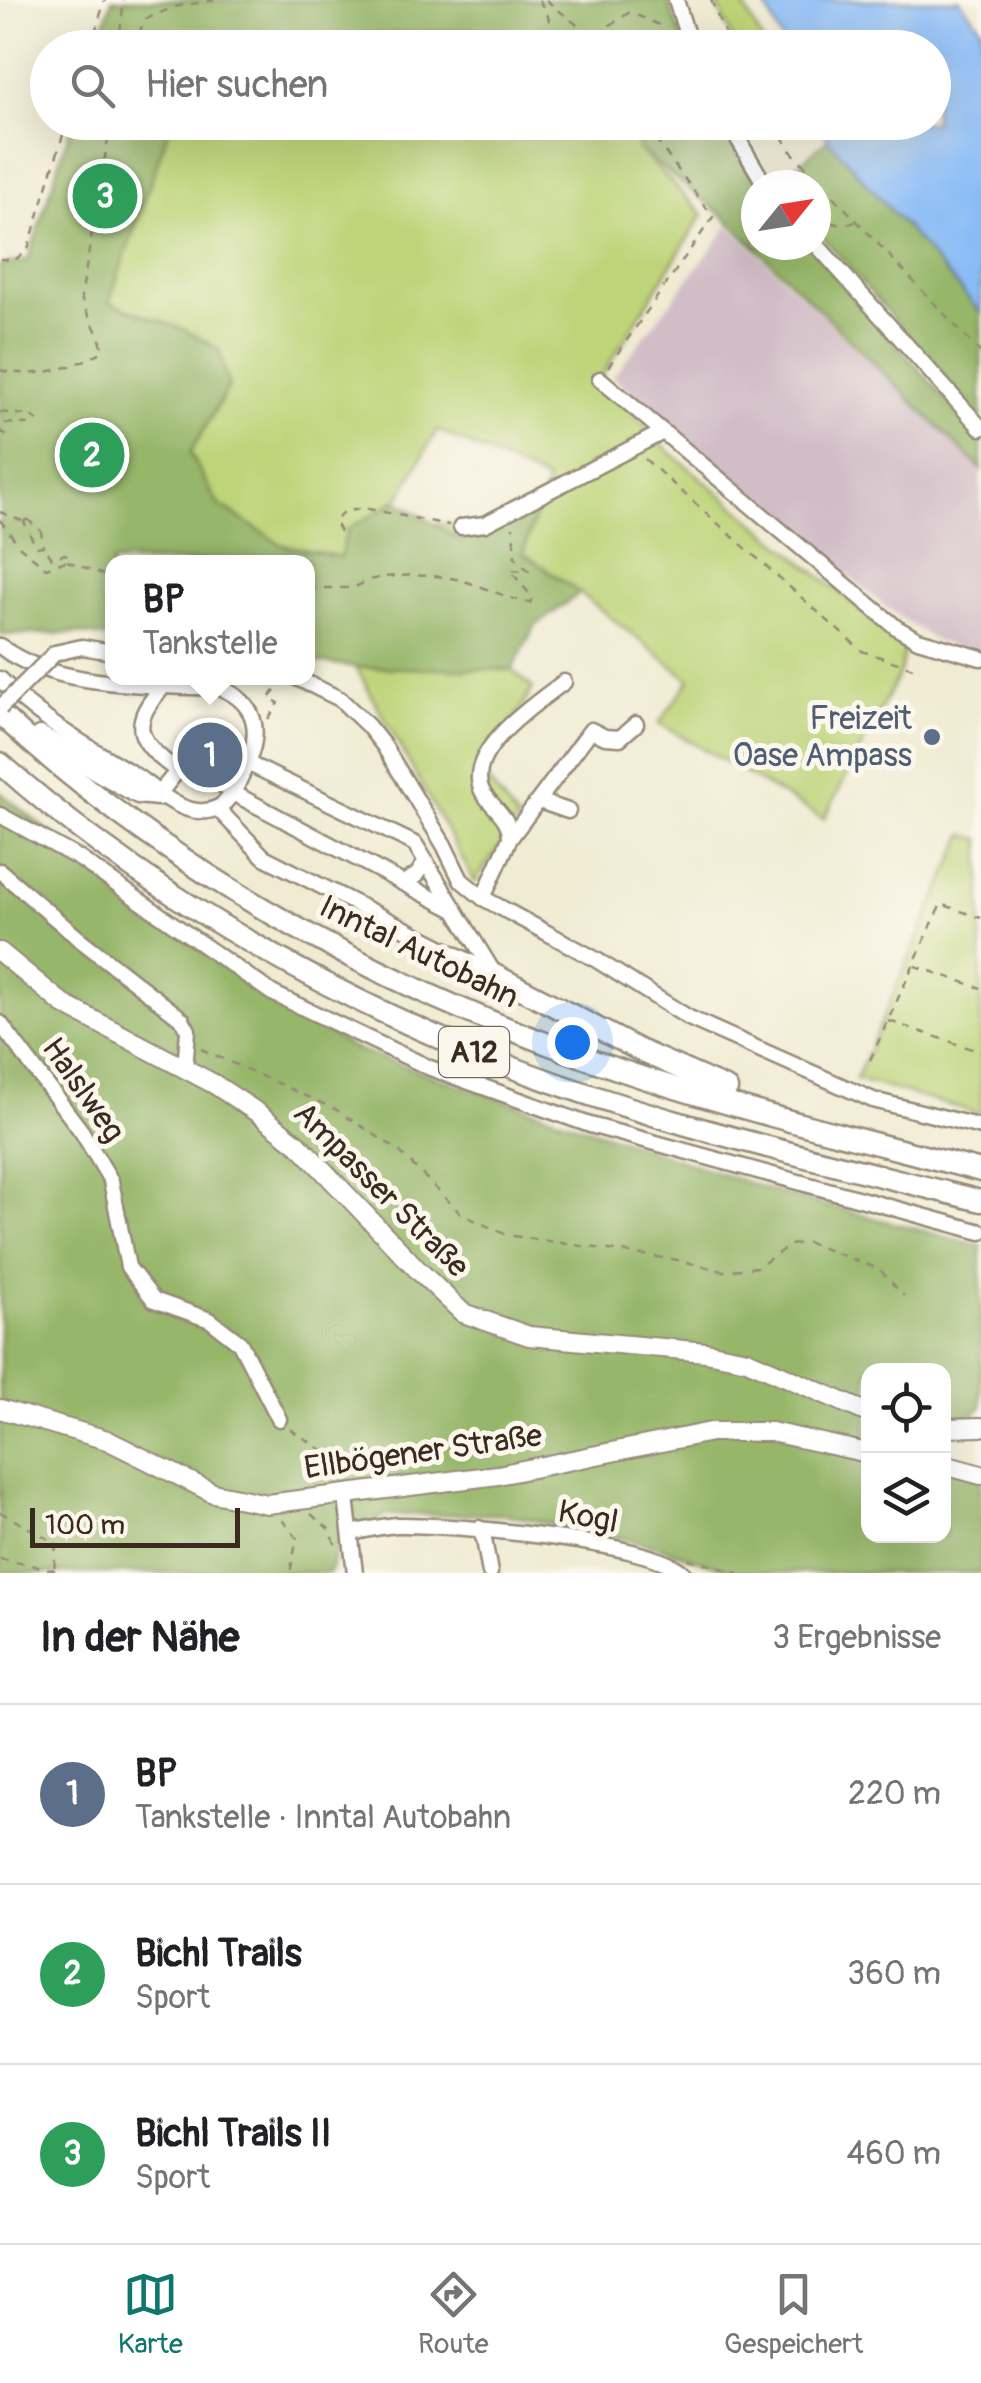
<!DOCTYPE html>
<html lang="de">
<meta charset="utf-8">
<style>
body{margin:0;font-family:Pangolin,sans-serif;background:#f6f6f6;color:#202124}
.controls{position:absolute;right:30px;bottom:30px;display:grid;overflow:hidden;border-radius:20px;box-shadow:0 10px 40px #0002}
.controls button{width:90px;height:90px;display:grid;place-items:center;padding:0;border:0;border-bottom:2px solid #e0e0e0;background:#fff;color:#202124;font:50px sans-serif}
.compass{position:absolute;left:741px;top:170px;width:90px;height:90px;border-radius:50%;background:#fff;box-shadow:0 10px 40px #0002;rotate:60deg}
.scale{position:absolute;left:30px;bottom:25px;width:210px;box-sizing:border-box;padding-left:10px;border:5px solid #3b2a1e;border-top:0;font-size:28px;line-height:35px;white-space:nowrap;color:#3b2a1e;-webkit-text-stroke:8px #fbf7ec;paint-order:stroke}
.you{position:absolute;left:572px;top:1042px;width:35px;height:35px;margin:-25px;border:8px solid #fff;border-radius:50%;background:#1a73e8;box-shadow:0 0 0 15px #1a73e833}
.badge{display:grid;place-items:center;width:65px;height:65px;border-radius:50%;background:#0f766e;color:#fff;font-size:32px;font-weight:700}
.pin{position:absolute;translate:-50% -50%;border:5px solid #fff;box-shadow:0 2px 10px #0006}
.popup{position:absolute;left:105px;top:555px;width:210px;height:130px;box-sizing:border-box;display:grid;place-content:center;border-radius:20px;background:#fff;filter:drop-shadow(0 2px 8px #0005);font-size:32px;white-space:nowrap;color:#757577}
.popup b{font-size:38px;color:#202124}
.popup::after{content:'';position:absolute;left:50%;top:100%;margin-left:-20px;border:20px solid transparent;border-top-color:#fff}
.list{margin:0;padding:0;list-style:none}
h2{display:flex;justify-content:space-between;align-items:center;height:130px;margin:0;padding:0 40px;font-size:42px}
h2 small{font-size:32px;font-weight:400;color:#757577}
.list li{display:grid;grid-template-columns:65px 1fr auto;gap:30px;align-items:center;box-sizing:border-box;height:180px;padding:0 40px;border-top:2px solid #e0e0e0}
.list b{display:block;font-size:38px;white-space:nowrap}
.list p{margin:0;font-size:32px;white-space:nowrap;color:#757577}
.list em{font-size:32px;font-style:normal;color:#757577}
.icon{flex:none;width:55px;height:55px;fill:none;stroke:currentColor;stroke-width:2;stroke-linecap:round;stroke-linejoin:round}
.map{position:relative;flex:none;width:981px;height:1573px;overflow:hidden}
.search{position:absolute;background:#fff;box-shadow:0 10px 40px #0002;left:30px;right:30px;top:30px;height:110px;display:flex;align-items:center;gap:25px;box-sizing:border-box;padding:0 35px;border-radius:55px;color:#757577;font-size:38px}
.sheet{height:670px;background:#fff}
nav{display:flex;justify-content:space-around;align-items:center;box-sizing:border-box;height:140px;border-top:2px solid #e0e0e0;background:#fff;font-size:28px;color:#757577}
nav a{display:grid;justify-items:center;gap:5px}
nav .on{color:#0f766e}
.map>svg:first-child{display:block}
</style>
<div class="map">
<svg width="981" height="1573" viewBox="0 0 981 1573">
<rect width="100%" height="100%" fill="#fbf7ec"/>
<filter id="ink" filterUnits="userSpaceOnUse"><feTurbulence type="fractalNoise" baseFrequency=".01" numOctaves="2"/><feDisplacementMap in="SourceGraphic" scale="20" xChannelSelector="R" yChannelSelector="G"/><feConvolveMatrix kernelMatrix="1 2 1 2 8 2 1 2 1" color-interpolation-filters="sRGB"/></filter>
<filter id="wash" filterUnits="userSpaceOnUse"><feTurbulence type="fractalNoise" baseFrequency=".0048" numOctaves="4" result="noise"/><feDisplacementMap in="SourceGraphic" scale="40" xChannelSelector="R" yChannelSelector="G"/><feGaussianBlur stdDeviation="2.25" result="paint"/><feColorMatrix in="noise" values="0 0 0 0 0 0 0 0 0 0 0 0 0 0 0 0 0 1.4 0 .05"/><feComposite in="paint" operator="in"/></filter>
<g filter="url(#wash)">
<rect width="100%" height="100%" fill="#f0ebd2"/>
<path fill="#d2bdc7" d="M729,226L981,469V656L934,640L884,606L613,377Z"/>
<g fill="#bdd479" stroke="#7c7f4c" stroke-width="2.5">
<path d="M137,0L228,42L476,29L525,47L119,48Z"/>
<path d="M715,0H741L765,47H736Z"/>
<path d="M91,123H634L638,149L703,214L600,379L671,453L891,635L905,644L901,670L824,819L659,723L690,680L580,593L523,553L547,481L437,430L399,498L367,518L469,526L418,559L112,562L0,267L230,540L342,561L347,529L340,557L282,545L218,505L190,453L229,386L109,303Z"/>
<path d="M356,667L512,670L533,688L483,774L518,820L475,882Z"/>
<path d="M964,835L981,839V1114L856,1079Z"/>
</g>
<g fill="#96b669" stroke="#687044" stroke-width="2.5">
<path d="M112,0H668L685,47H525L475,29L225,43L218,47L97,48Z"/>
<path d="M72,123H171L109,302L185,330L219,349L229,386L190,453L218,504L282,545L340,557L347,529L397,501L462,541L540,498L523,553L580,593L535,626L512,670L356,667L308,661V562H112V638L75,633L3,635L0,632V265L28,260Z"/>
<path d="M634,123H721L758,185L756,245H809L981,439V469L726,218L638,149Z"/>
<path d="M828,139L981,313V419L816,230V185L776,184Z"/>
<path d="M0,792L152,916L352,1048L778,1193L981,1246V1408L944,1438V1370H868V1536H944V1457L981,1479V1573H739L656,1546L504,1514L385,1515L336,1548L330,1573H0Z"/>
</g>
<path fill="#89bbf6" stroke="#62728a" stroke-width="2.5" d="M763,0H960L981,27V313L828,139L820,123L934,122V48L785,47Z"/>
</g>
<g filter="url(#ink)">
<g fill="none" stroke-linecap="round" stroke-linejoin="round">
<defs>
<g id="minor">
<path d="M676,0L691,48"/>
<path d="M728,122L765,185"/>
<path d="M816,244L981,428"/>
<path d="M600,379L897,628L918,640L981,658"/>
<path d="M461,527L485,524L663,432"/>
<path d="M0,646C53,689 155,685 221,688C256,703 262,730 247,763"/>
<path d="M55,653L82,647L112,652"/>
<path d="M297,678L340,699L368,726L384,746L444,845L461,880L483,898L595,959L689,1018L873,1100L981,1127"/>
<path d="M0,679C42,722 83,743 133,774C155,788 186,822 217,808C233,800 240,778 247,763L415,844L495,975"/>
<path d="M165,685C127,724 137,742 178,771"/>
<path d="M158,795L187,759L233,793L403,883L417,875L426,862"/>
<path d="M539,801L568,811"/>
<path d="M217,808L264,857L494,974"/>
<path d="M0,815L80,859L272,993L430,1068L590,1125L981,1232"/>
<path d="M511,837L591,730L605,737L620,738L636,724"/>
<path d="M0,871L78,938L182,1019L188,1030L185,1070"/>
<path d="M403,883L455,910"/>
<path d="M483,898L510,838C511,817 491,807 482,791C463,751 538,702 564,682"/>
<path d="M0,1023L82,1132L111,1181L128,1267L154,1300L210,1320L240,1343L279,1419"/>
<path d="M346,1497L355,1573"/>
<path d="M479,1528L484,1539L490,1573"/>
<path d="M351,1533C366,1530 382,1526 397,1525C448,1524 650,1541 683,1573"/>
</g>
<g id="major">
<path d="M0,952L63,1004L214,1084L258,1113L300,1146L418,1270L463,1313L529,1336L706,1352L747,1360L868,1413"/>
<path d="M0,1409L107,1440L213,1493L267,1504L498,1475L711,1432H771L868,1453"/>
<path d="M944,1428L981,1427"/>
<path d="M944,1465L981,1475"/>
</g>
<g id="highway">
<path d="M0,714C179,881 401,997 632,1074C746,1112 864,1140 981,1171"/>
<path d="M40,737L138,793L158,795"/>
<path d="M0,763C135,884 311,986 478,1054C640,1120 812,1158 981,1201"/>
<path d="M495,975L641,1051L727,1089"/>
</g>
</defs>
<use href="#minor" stroke="#968a78" stroke-width="19"/>
<use href="#major" stroke="#968a78" stroke-width="22"/>
<use href="#highway" stroke="#968a78" stroke-width="25"/>
<g stroke="#968a78" stroke-width="2.5" stroke-dasharray="8 8" stroke-linecap="butt">
<path d="M539,0L548,16L555,48"/>
<path d="M546,0L592,37L630,12L659,25L666,24"/>
<path d="M711,0L731,48"/>
<path d="M90,48L105,0"/>
<path d="M118,48L124,0"/>
<path d="M131,48L146,19L174,7L216,0"/>
<path d="M774,122L789,149L981,353"/>
<path d="M816,220L844,225L855,222"/>
<path d="M0,259L15,260L28,249L67,122"/>
<path d="M608,367L713,217L659,144L647,122"/>
<path d="M0,370C34,379 73,369 103,351C99,329 87,319 81,297L111,122"/>
<path d="M0,412L31,416L37,420L33,424L0,423"/>
<path d="M0,431L7,436L0,438"/>
<path d="M645,459L862,651L913,668"/>
<path d="M0,512L22,521"/>
<path d="M27,519L41,531L43,546L36,547L24,522Z"/>
<path d="M0,520L20,547L46,568L66,561L69,556L65,554L52,558L43,546"/>
<path d="M340,532L335,522L342,513L363,508L449,525"/>
<path d="M67,561L112,578"/>
<path d="M308,589C322,587 345,589 354,587C359,586 364,582 369,580C393,574 431,574 456,579C482,585 504,598 530,603L532,597L510,570L529,571L515,557L513,527"/>
<path d="M268,719L279,703L269,698L281,683"/>
<path d="M915,966L981,988"/>
<path d="M889,1021L981,1052"/>
<path d="M201,1049L335,1109L398,1150L461,1214L507,1235L677,1260L723,1271L758,1267L790,1245L806,1242L879,1269L904,1296"/>
<path d="M870,1060L941,904L981,918"/>
<path d="M290,1429L330,1455L372,1468L373,1474"/>
<path d="M0,1512L56,1543L54,1573"/>
<path d="M311,1514L330,1530L336,1546"/>
<path d="M282,1520L297,1538L290,1573"/>
<path d="M0,1559L55,1570"/>
<path d="M688,1559L739,1573"/>
</g>
<use href="#minor" stroke="#fff" stroke-width="14"/>
<use href="#major" stroke="#fff" stroke-width="18"/>
<use href="#highway" stroke="#fff" stroke-width="20"/>
<defs>
<path id="minor-bridge" d="M0,708L55,653"/>
</defs>
<use href="#minor-bridge" stroke="#968a78" stroke-width="19" stroke-linecap="butt"/>
<use href="#minor-bridge" stroke="#fff" stroke-width="14"/>
</g>
</g>
<circle fill="#5c6f8a" stroke="#fbf7ec" stroke-width="4" cx="932" cy="737" r="10"/>
<g text-anchor="middle" dominant-baseline="central" stroke-width="10" stroke-linejoin="round" paint-order="stroke">
<rect fill="#fbf7ec" stroke="#75685c" stroke-width="2.5" x="439" y="1027" width="70" height="50" rx="8"/>
<g font-size="30" font-weight="bold" fill="#3b2a1e">
<text x="474" y="1052">A12</text>
</g>
<g font-size="32" fill="#4e5e75" stroke="#fbf7ec" text-anchor="end">
<text x="912" y="719">Freizeit<tspan x="912" dy="37">Oase Ampass</tspan></text>
</g>
<g font-size="32" fill="#3b2a1e" stroke="#fbf7ec">
<text transform="translate(419 952) rotate(26)">Inntal Autobahn</text>
<text transform="translate(83 1090) rotate(55)">Halslweg</text>
<text transform="translate(381 1190) rotate(45)">Ampasser Straße</text>
<text transform="translate(423 1452) rotate(-8)">Ellbögener Straße</text>
<text transform="translate(588 1517) rotate(11)">Kogl</text>
</g>
</g>
</svg>
<div class="controls">
<button><svg class="icon" aria-label="locate" viewBox="0 0 24 24"><circle cx="12" cy="12" r="6"/><path d="M12 2v4M12 18v4M2 12h4M18 12h4"/></svg></button>
<button><svg class="icon" aria-label="layers" viewBox="0 0 24 24"><path d="M12 4l9 5-9 5-9-5zM3 14l9 5 9-5"/></svg></button>
</div>
<svg class="compass" viewBox="-18 -18 36 36"><path d="M0-13l5 13h-10z" fill="#e53935"/><path d="M0 13l5-13h-10z" fill="#757577"/></svg>
<div class="scale">100 m</div>
<div class="you"></div>
<div class="pin badge" style="left:210px;top:755px;background:#5c6f8a">1</div>
<div class="popup"><b>BP</b>Tankstelle</div>
<div class="pin badge" style="left:92px;top:455px;background:#2e9e5b">2</div>
<div class="pin badge" style="left:105px;top:196px;background:#2e9e5b">3</div>
<div class="search"><svg class="icon" aria-label="search" viewBox="0 0 24 24"><circle cx="10" cy="10" r="6"/><path d="M15 15l6 6"/></svg>Hier suchen</div>
</div>
<section class="sheet">
<h2>In der Nähe<small>3 Ergebnisse</small></h2>
<ul class="list">
<li><span class="badge" style="background:#5c6f8a">1</span><div><b>BP</b><p>Tankstelle · Inntal Autobahn</p></div><em>220 m</em></li>
<li><span class="badge" style="background:#2e9e5b">2</span><div><b>Bichl Trails</b><p>Sport</p></div><em>360 m</em></li>
<li><span class="badge" style="background:#2e9e5b">3</span><div><b>Bichl Trails II</b><p>Sport</p></div><em>460 m</em></li>
</ul>
</section>
<nav>
<a class="on"><svg class="icon" aria-label="map" viewBox="0 0 24 24"><path d="M3 6l6-2 6 2 6-2v14l-6 2-6-2-6 2zM9 4v14M15 6v14"/></svg>Karte</a>
<a><svg class="icon" aria-label="directions" viewBox="0 0 24 24"><path d="M12 3l9 9-9 9-9-9zM9 14v-3h6M13 9l2 2-2 2"/></svg>Route</a>
<a><svg class="icon" aria-label="saved" viewBox="0 0 24 24"><path d="M7 4h10v16l-5-4-5 4z"/></svg>Gespeichert</a>
</nav>
